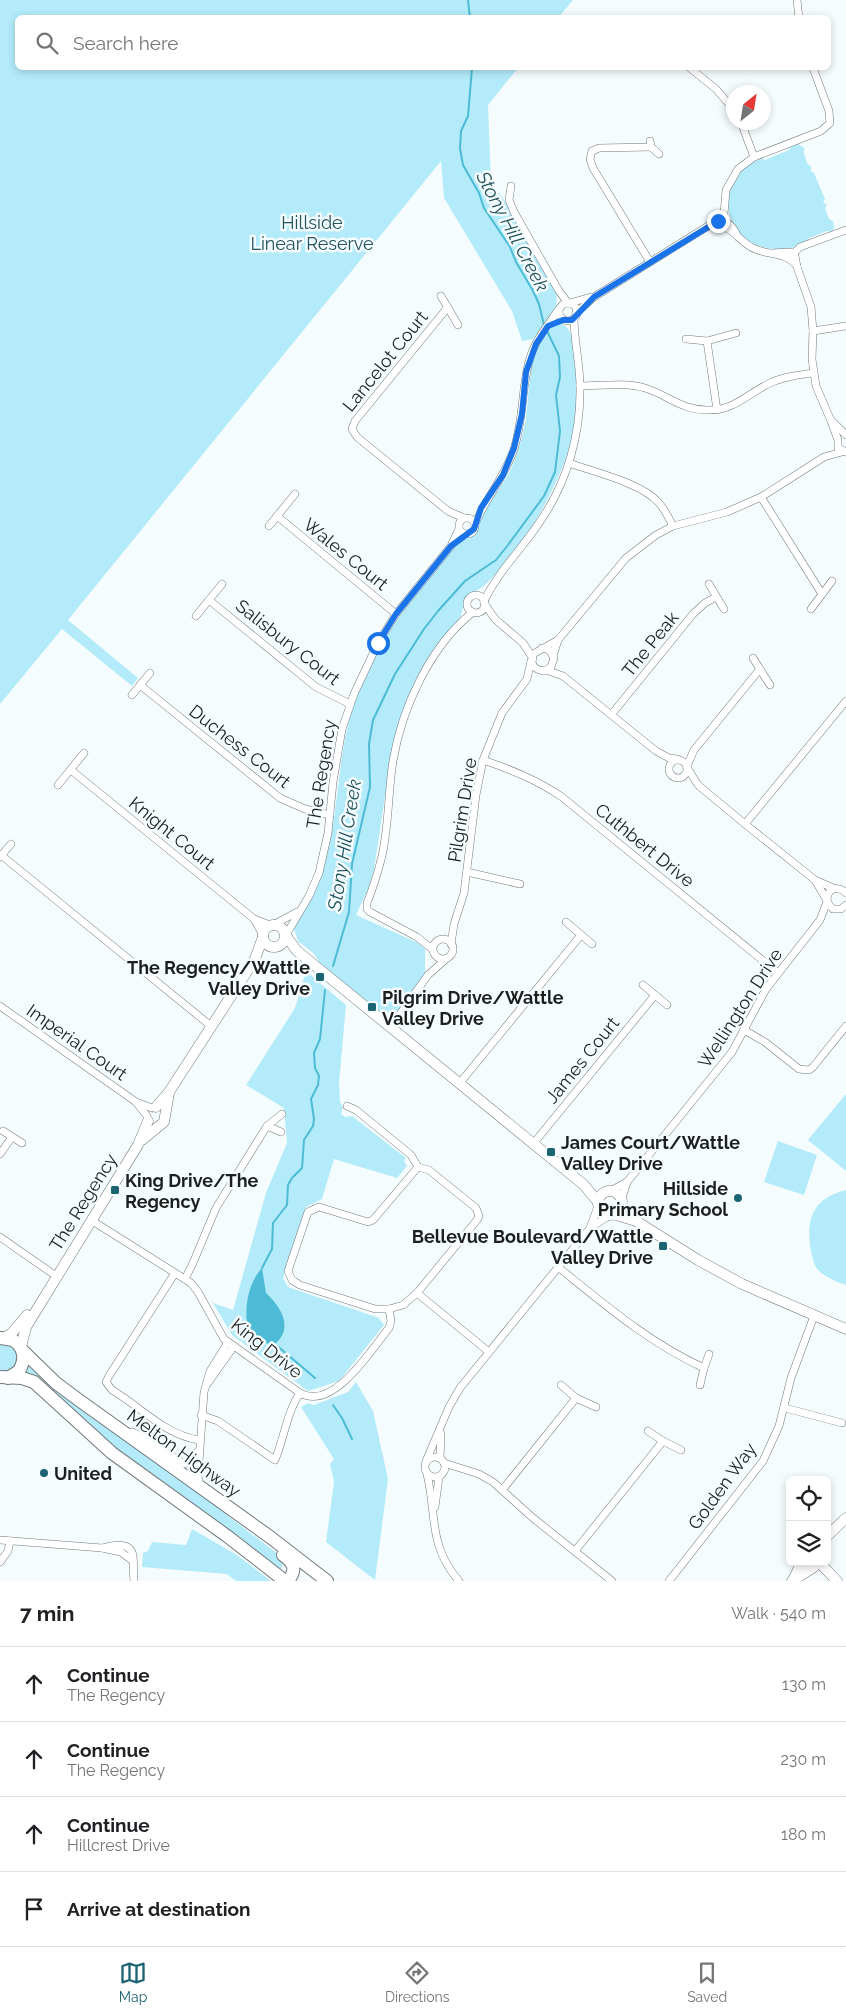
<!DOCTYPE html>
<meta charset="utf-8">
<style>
body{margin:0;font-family:Raleway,sans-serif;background:#f2f2f2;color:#202124}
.controls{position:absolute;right:15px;bottom:15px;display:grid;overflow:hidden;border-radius:8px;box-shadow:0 2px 8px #0003}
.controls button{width:45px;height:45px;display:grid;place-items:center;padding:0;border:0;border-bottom:1px solid #e0e0e0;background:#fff;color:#202124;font:25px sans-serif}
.compass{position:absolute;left:726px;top:85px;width:45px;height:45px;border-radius:50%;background:#fff;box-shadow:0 2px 8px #0003;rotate:30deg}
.stop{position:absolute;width:15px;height:15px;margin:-11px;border:4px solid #1a73e8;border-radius:50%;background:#fff}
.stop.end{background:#1a73e8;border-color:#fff;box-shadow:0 1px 5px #0008}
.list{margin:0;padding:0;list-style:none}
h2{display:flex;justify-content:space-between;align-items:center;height:65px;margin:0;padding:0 20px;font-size:21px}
h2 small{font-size:16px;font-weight:400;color:#757577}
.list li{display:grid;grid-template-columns:32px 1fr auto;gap:15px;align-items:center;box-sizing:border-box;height:75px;padding:0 20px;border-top:1px solid #e0e0e0}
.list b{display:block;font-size:19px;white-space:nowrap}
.list p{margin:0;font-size:16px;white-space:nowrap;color:#757577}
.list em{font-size:16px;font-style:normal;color:#757577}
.icon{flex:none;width:28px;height:28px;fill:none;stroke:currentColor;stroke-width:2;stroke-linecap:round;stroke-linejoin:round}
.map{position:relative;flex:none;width:846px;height:1581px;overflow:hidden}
.search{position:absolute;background:#fff;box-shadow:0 2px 8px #0003;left:15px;right:15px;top:15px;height:55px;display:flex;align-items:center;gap:12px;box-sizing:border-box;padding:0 18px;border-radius:8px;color:#757577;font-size:19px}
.sheet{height:365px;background:#fff}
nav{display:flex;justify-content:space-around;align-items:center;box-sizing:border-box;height:70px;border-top:1px solid #e0e0e0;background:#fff;font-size:14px;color:#757577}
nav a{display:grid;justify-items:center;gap:2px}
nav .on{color:#1d6473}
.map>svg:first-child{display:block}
</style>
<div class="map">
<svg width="846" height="1581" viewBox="0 0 846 1581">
<rect width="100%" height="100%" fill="#f5fcfd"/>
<g fill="#b3ebfa">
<path d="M0,0H573L558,18H18V68H518L488,105L491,182L504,200L550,277L557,292L556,308L533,339L522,341L512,311L444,198L441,161L68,620L138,678L132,686L62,629L0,704Z"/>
<path d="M798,144L804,148V154L808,165L811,166V171L814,173L825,199L823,202L827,205L825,208L829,219L833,221L834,229L830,232L827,231L809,238C805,246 793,248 785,249C723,254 706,179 762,158L765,160L789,150L791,147Z"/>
<path d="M560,324C573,326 573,346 575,356C578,383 580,413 572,440C557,490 525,546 487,583C481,589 472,593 465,598L461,616L429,659L399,723L393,744L374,869L368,889L356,915L418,943L425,949V974L395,1016L390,1019L382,1018L328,974L313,953L298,941L293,926C302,910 316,892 322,873C341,815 335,751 358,692C378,642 411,599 446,557C450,553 454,547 459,543C464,539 474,537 477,531C480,525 479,519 483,513C492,498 503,485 511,469C518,453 523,436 526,418C530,393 528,333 560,324Z"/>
<path d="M306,971L346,1005L339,1083L340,1102L343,1107L341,1114L345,1117L352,1116L406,1158L404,1161L407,1166L397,1178L334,1159L322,1199L306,1207L283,1278L288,1287L379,1318L384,1325L339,1381L308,1391L232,1335L213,1303L233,1310L266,1193L287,1143L284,1108L246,1085L295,1008Z"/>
<path d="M846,1094V1171L808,1140Z"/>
<path d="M778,1141L817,1155L804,1195L764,1182Z"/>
<path d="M846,1190V1285C837,1282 825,1277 818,1270C813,1264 811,1252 810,1244C806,1215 817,1197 846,1190Z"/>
<path d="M7,1343L18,1352L17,1366L9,1372L0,1371V1344Z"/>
<path d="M27,1363L201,1492L228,1516L283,1558L281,1572L119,1453L25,1374L24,1369Z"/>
<path d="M356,1382L373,1411L388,1479L375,1580L326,1542L334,1482L330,1464L334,1459L301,1407L308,1403L314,1405L348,1392Z"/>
<path d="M192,1529L237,1555L271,1581H236L227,1574L142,1567L143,1553L148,1551L152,1542L186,1545Z"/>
</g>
<path fill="#4dbbd5" d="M262,1268L266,1293C281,1307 294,1328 275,1344L263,1343L248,1331C244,1310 247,1284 262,1268Z"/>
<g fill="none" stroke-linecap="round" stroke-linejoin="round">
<g stroke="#4dbbd5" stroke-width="2">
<path d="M468,0L470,18"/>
<path d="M472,68L468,116L461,131L460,148L463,165L479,193L484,208L510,247L516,262L532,289L539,304L544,325"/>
<path d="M333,966L349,912L352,864L370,787L369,744L373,720L395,674L424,629L438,611L465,581L496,560L508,545L544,496L555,472L560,431L556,395L560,377L559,356L547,331"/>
<path d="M262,1268L272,1249L273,1223L287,1205L288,1185L292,1178L302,1168L304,1140L313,1126L314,1119L311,1099L318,1085L319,1076L315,1068L314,1053L320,1039L325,990"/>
<path d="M275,1344L315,1378"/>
<path d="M333,1405L342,1418L352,1439"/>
</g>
<defs>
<g id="street">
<path d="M797,0L799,18"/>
<path d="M690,68L716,89L734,110"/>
<path d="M741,122L754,157"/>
<path d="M650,141L651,147L659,154"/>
<path d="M511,186L509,200L514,212L559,291L568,303"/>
<path d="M718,226C731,226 740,241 751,247C768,257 782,249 797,266"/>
<path d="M723,226L726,190L738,169L754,157L821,131L830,123L829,111L813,68"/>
<path d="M772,253L790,252L795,256L797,267L811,307L813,331L812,359L816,386L831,421L838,440V448L846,452"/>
<path d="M791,256L800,247L846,230"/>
<path d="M650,262L593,168L590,159L592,151L599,148L651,147"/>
<path d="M441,296L458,325"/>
<path d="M570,303L591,297"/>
<circle cx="568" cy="312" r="9"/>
<path d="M448,307L355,421L352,429L357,437L448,511L464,518"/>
<path d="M576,313L594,297L713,223C727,218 732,225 738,237"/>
<path d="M813,331L846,326"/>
<path d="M686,339L707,341L736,333"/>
<path d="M707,341L717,410"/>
<path d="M580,386C601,386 625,382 645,388C670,396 682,411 710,410C734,410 748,394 768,384C782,377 798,375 813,373"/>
<path d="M832,421L846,435"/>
<path d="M569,463C594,472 642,483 659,503C665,510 669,518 673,526"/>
<path d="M761,497L822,594"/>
<path d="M277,516L396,614"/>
<circle cx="467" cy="526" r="8"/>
<path d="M475,524C486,497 504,479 514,449C524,418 521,388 530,358C535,340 549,324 559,309"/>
<path d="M269,526L295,494"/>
<path d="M709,584L724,609"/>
<circle cx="476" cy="604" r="9"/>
<path d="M209,600L316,687L350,704"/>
<path d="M484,601C498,572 521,550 539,523C567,483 581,435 580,386C580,364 574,341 574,318"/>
<path d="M484,603L495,619L523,643L532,657"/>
<path d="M811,609L832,581"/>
<path d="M196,616L222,584"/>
<path d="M542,648L549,650L554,658L551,667C544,673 537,671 532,664L533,654L558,640"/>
<path d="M553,656L558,640L626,558L656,535L673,526L727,512L761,497L824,457L842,452"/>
<path d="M753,658L770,685"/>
<path d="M546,670L563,676L656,751L669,758L677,759"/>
<path d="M140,685L280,798L305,809L330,815"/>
<path d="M132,695L150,673"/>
<path d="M611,715L693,614L705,603L716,597"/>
<circle cx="678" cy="769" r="9"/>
<path d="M483,760C512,770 537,780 562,797L777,972"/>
<path d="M687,766L694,750L760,669"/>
<path d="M688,769L698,785L745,824L815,880L833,888"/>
<path d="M71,770L254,919L270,925"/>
<path d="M58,785L84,753"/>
<path d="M745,824L846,701"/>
<path d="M1,855L211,1026"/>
<path d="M0,857L11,844"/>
<path d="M467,872L520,884"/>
<path d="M815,880L826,899"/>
<path d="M846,893C833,880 819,898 833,909H841L846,905"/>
<path d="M254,919L263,935"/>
<path d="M566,922L592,944"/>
<path d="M273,925L297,912"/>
<path d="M286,935L309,896L319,873L328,833L333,782L342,729L354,694L378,643L396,614L451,546L459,529"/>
<circle cx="443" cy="949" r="10"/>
<path d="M451,944L454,924L464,893L476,795L483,760L502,713L527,679L531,661"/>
<path d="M432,949L417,937L370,912L367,909V903C373,888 378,872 382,856C389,825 388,792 393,761C402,708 430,646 473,612"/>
<path d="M643,985L667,1005"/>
<path d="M0,1006L136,1102L152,1108"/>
<path d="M390,1028L428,975L446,959"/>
<path d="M744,1030L765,1042L799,1069L809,1070L813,1067L846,1026"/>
<path d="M459,1084L581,935"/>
<path d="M136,1102L147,1116"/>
<path d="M347,1106L356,1110L411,1155L418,1167"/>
<path d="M267,1126L281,1132"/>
<path d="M3,1131L22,1143"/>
<path d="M533,1144L655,995"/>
<path d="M0,1154L12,1137"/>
<path d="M418,1167L429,1170L476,1208L479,1216L477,1220L417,1293L403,1305L389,1309H375L300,1285L292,1280L288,1271L308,1212L319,1207L368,1222L373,1220Z"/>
<path d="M610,1191L627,1182"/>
<path d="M621,1201L627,1182L732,1052L766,989L820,920L827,902"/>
<path d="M91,1220L191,1283L198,1292L224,1339L300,1393C333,1412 371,1350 389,1328L391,1321L389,1309"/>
<path d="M590,1228L598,1206"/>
<path d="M0,1237L56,1276"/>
<path d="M558,1267C604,1304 649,1343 704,1368L709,1354"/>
<path d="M175,1273L109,1376L106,1382L112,1390C141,1407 165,1435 199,1440"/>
<path d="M185,1279L193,1263L216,1208L267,1126L282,1114"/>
<path d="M417,1293L489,1352"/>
<path d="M208,1383L234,1346"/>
<path d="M700,1385L704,1368"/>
<path d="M576,1398L596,1407"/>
<path d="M785,1408L842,1423"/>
<path d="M201,1415L218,1421L275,1460C284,1438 287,1412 300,1393"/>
<path d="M132,1432L144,1437L184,1464L191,1462L198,1451"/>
<path d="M663,1441L681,1450"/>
<circle cx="435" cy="1467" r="10"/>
<path d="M440,1458L441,1434"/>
<path d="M426,1461L449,1407L460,1388L590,1228L610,1215"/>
<path d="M444,1463L479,1474L493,1482L533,1518L612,1581"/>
<path d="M427,1474C437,1516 428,1545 459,1581"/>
<path d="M200,1486L198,1476L204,1392L210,1371L228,1342"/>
<path d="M503,1489L576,1398L561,1385"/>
<path d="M435,1507L439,1477"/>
<path d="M0,1540L102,1548L121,1552L133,1561"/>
<path d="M102,1548C112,1545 131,1541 133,1556C134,1564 133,1573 134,1581"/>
<path d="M575,1551L663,1441L648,1431"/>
<path d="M0,1562L8,1551L10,1541"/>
<path d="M669,1581L763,1461L779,1426L791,1378L814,1316"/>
</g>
<g id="secondary">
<circle cx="274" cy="936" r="11"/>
<path d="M286,936L297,951L584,1185L598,1202"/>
<path d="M156,1107L169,1092L255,959L263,937"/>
<path d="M142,1140L164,1122L169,1093"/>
<circle cx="610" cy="1203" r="12"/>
<path d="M613,1214L636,1221L698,1260L742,1284L846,1329"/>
<path d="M3,1338L12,1333L27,1315"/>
<path d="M21,1347L26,1327L138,1145L148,1121"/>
<path d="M827,1536L846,1518"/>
<path d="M819,1562L837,1581"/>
<path d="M794,1578L802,1562"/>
<path d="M792,1581L814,1567L817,1562"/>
</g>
<g id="highway">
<path d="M0,1338L13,1340C25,1348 26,1359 19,1371L8,1378"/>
<path d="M23,1351L56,1383L76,1398L270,1537L327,1581"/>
<path d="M0,1377L22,1378L34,1382L112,1453L227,1536L285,1581"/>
<path d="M283,1555C294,1563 297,1569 288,1581"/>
</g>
</defs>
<use href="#street" stroke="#73797b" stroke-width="8"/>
<use href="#secondary" stroke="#73797b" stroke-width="11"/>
<use href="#highway" stroke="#73797b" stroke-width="14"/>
<use href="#street" stroke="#fff" stroke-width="7"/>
<use href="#secondary" stroke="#fff" stroke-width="10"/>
<use href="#highway" stroke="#fff" stroke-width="12"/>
</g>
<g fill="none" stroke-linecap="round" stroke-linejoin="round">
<path stroke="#1a73e8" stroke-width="6" d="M378,643L396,614L451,546L474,529L481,508L503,475L514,448L522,414L526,372L536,344L548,326L563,320H572L594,297L718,221"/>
</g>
<g fill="#1d6473" stroke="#f5fcfd" stroke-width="2">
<rect x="315" y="972" width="10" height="10" rx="2.5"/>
<rect x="367" y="1002" width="10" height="10" rx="2.5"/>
<rect x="546" y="1147" width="10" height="10" rx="2.5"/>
<rect x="110" y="1185" width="10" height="10" rx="2.5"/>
<circle cx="738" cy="1198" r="5"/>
<rect x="658" y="1241" width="10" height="10" rx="2.5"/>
<circle cx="44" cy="1473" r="5"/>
</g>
<g text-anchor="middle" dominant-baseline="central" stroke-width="5" stroke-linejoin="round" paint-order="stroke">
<g font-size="18" fill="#23525d" stroke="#f5fcfd">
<text x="312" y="222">Hillside<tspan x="312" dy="21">Linear Reserve</tspan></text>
</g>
<g font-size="18" fill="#1d1f1f" stroke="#f5fcfd">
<text transform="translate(385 361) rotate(-51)">Lancelot Court</text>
<text transform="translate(346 554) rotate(39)">Wales Court</text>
<text transform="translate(288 642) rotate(38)">Salisbury Court</text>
<text transform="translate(650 644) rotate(-51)">The Peak</text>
<text transform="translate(240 746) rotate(38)">Duchess Court</text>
<text transform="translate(321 774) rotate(-81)">The Regency</text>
<text transform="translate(462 810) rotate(-81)">Pilgrim Drive</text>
<text transform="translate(172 833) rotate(39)">Knight Court</text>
<text transform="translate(645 845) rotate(39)">Cuthbert Drive</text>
<text transform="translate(740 1008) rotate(-57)">Wellington Drive</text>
<text transform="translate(77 1042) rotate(35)">Imperial Court</text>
<text transform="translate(582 1060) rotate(-51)">James Court</text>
<text transform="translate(83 1202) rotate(-58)">The Regency</text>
<text transform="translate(267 1348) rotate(38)">King Drive</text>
<text transform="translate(184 1453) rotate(36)">Melton Highway</text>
<text transform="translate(722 1486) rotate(-54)">Golden Way</text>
</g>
<g font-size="18" font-weight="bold" fill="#1d1f1f" stroke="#f5fcfd" text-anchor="start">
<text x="310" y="967" text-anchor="end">The Regency/Wattle<tspan x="310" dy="21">Valley Drive</tspan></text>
<text x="382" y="997">Pilgrim Drive/Wattle<tspan x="382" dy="21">Valley Drive</tspan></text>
<text x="561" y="1142">James Court/Wattle<tspan x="561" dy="21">Valley Drive</tspan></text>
<text x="125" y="1180">King Drive/The<tspan x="125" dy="21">Regency</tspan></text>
<text x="728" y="1188" text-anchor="end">Hillside<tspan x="728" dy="21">Primary School</tspan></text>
<text x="653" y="1236" text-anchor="end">Bellevue Boulevard/Wattle<tspan x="653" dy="21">Valley Drive</tspan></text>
<text x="54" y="1473">United</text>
</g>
<g font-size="19" font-style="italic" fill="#23525d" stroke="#f5fcfd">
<text transform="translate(513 231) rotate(62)">Stony Hill Creek</text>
<text transform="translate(344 845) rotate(-81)">Stony Hill Creek</text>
</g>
</g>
</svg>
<div class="controls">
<button><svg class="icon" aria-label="locate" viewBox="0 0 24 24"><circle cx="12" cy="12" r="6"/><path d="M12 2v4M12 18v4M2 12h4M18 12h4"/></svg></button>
<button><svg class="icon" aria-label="layers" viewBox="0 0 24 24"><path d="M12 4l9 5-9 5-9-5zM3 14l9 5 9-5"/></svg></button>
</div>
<svg class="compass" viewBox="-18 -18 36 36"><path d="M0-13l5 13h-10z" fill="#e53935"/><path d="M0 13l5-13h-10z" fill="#757577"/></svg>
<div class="stop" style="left:378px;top:643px"></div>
<div class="stop end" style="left:718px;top:221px"></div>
<div class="search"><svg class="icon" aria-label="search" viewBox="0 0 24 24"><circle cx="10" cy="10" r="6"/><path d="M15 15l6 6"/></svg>Search here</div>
</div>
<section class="sheet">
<h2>7 min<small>Walk · 540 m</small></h2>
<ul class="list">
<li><svg class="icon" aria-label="ahead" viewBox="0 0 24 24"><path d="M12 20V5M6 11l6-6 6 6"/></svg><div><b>Continue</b><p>The Regency</p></div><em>130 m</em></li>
<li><svg class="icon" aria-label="ahead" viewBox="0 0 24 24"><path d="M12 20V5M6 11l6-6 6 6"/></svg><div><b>Continue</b><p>The Regency</p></div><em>230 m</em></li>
<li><svg class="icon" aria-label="ahead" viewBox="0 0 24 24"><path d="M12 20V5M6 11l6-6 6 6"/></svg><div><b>Continue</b><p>Hillcrest Drive</p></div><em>180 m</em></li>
<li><svg class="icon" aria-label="arrive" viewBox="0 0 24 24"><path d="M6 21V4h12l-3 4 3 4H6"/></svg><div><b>Arrive at destination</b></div></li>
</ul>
</section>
<nav>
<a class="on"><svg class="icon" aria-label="map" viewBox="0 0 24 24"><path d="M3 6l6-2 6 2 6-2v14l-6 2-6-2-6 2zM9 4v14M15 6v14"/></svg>Map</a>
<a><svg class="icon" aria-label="directions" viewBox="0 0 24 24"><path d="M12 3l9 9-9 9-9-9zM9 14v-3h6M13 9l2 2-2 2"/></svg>Directions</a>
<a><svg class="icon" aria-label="saved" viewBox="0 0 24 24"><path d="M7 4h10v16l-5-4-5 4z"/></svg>Saved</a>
</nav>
